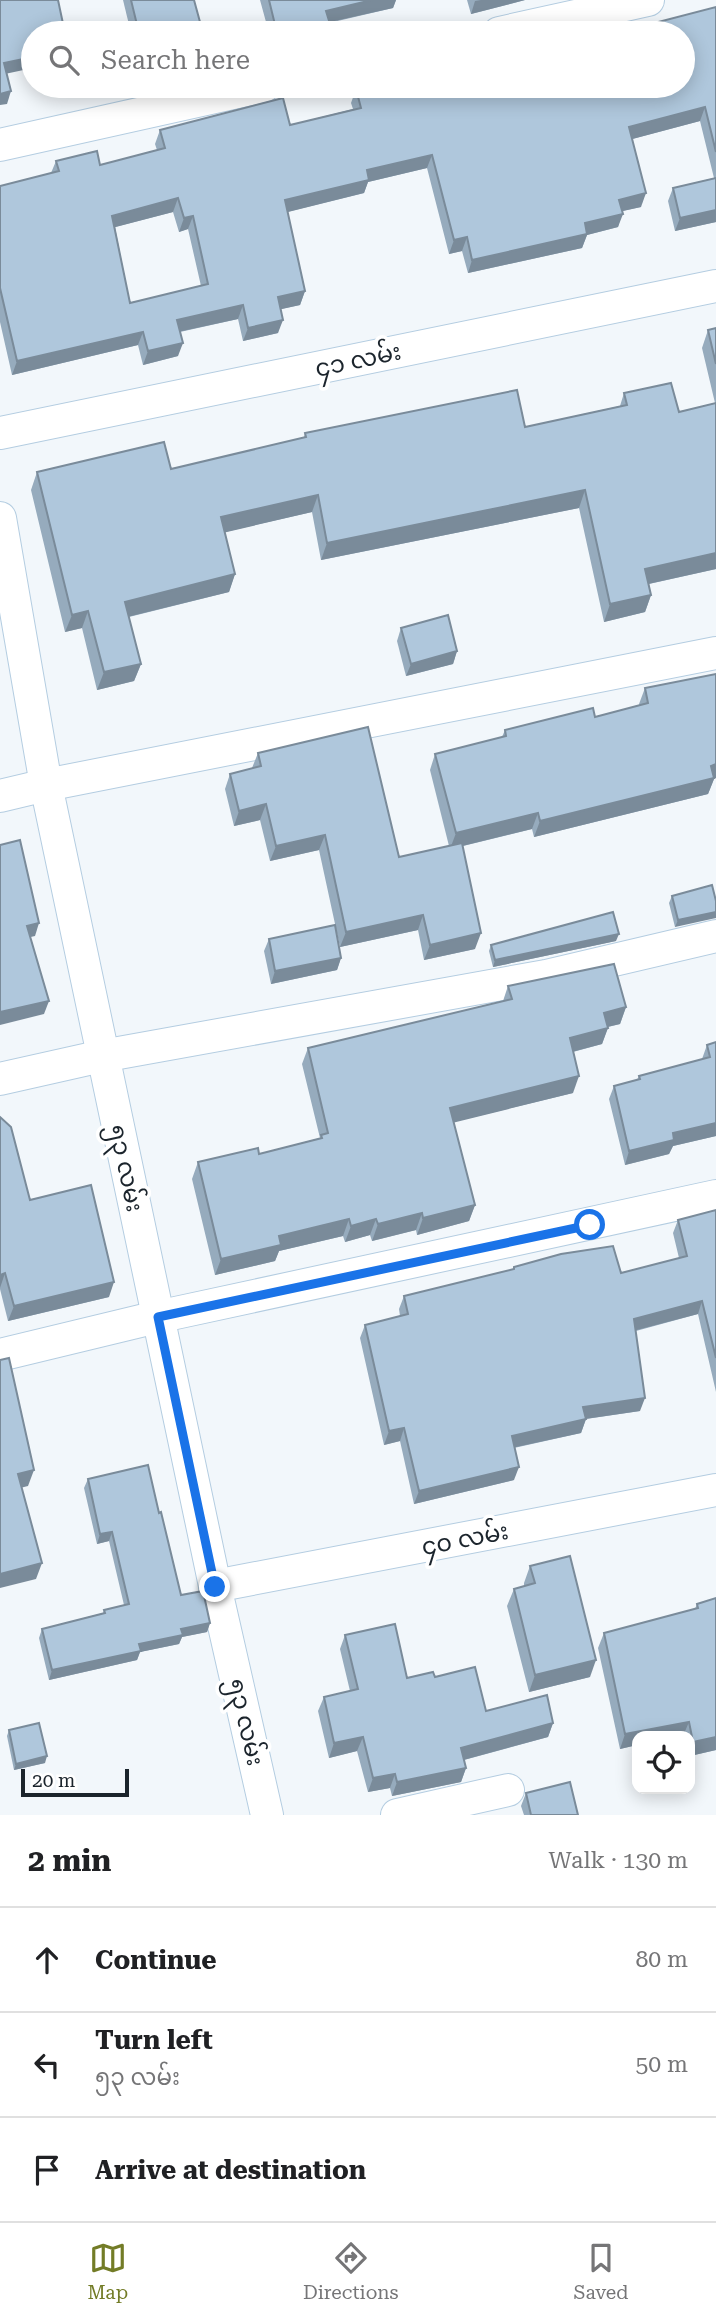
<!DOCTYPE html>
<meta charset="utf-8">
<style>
body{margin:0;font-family:"Roboto Serif","Noto Sans Myanmar",serif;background:#f6f6f6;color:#202124}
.controls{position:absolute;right:21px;bottom:21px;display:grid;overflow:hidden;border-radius:14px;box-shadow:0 4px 18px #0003}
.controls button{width:63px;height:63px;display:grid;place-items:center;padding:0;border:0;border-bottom:2px solid #e0e0e0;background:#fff;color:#202124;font:35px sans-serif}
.scale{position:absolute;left:21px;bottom:18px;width:108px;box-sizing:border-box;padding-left:7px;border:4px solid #1b242c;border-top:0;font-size:19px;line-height:24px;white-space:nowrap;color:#1b242c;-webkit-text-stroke:5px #fff;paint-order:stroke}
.stop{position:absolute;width:21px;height:21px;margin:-16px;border:5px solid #1a73e8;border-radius:50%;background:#fff}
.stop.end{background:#1a73e8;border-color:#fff;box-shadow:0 2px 7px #0008}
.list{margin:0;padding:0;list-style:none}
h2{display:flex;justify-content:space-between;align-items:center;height:91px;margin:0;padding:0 28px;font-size:30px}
h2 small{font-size:23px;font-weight:400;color:#757577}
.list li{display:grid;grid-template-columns:46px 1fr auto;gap:21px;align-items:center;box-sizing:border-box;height:105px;padding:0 28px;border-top:2px solid #e0e0e0}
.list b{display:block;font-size:26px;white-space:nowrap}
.list p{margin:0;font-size:23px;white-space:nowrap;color:#757577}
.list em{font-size:23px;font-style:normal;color:#757577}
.icon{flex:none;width:38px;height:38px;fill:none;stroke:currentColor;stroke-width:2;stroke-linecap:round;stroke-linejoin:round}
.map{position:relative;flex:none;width:716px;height:1815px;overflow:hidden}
.search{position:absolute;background:#fff;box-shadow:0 4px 18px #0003;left:21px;right:21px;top:21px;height:77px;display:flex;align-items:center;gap:18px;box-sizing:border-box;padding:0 24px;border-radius:38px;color:#757577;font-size:26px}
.sheet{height:406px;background:#fff}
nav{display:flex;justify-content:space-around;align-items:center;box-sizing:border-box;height:98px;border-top:2px solid #e0e0e0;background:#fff;font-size:19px;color:#757577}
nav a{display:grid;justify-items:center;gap:4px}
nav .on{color:#737c27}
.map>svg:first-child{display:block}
</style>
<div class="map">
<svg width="716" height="1815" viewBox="0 0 716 1815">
<rect width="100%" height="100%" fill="#f2f7fb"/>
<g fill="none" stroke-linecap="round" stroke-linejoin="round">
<defs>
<g id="minor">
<path d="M499,33L648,0"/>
<path d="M0,145L264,86"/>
<path d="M0,433L716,286"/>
<path d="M0,518L46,785L215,1586L267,1815"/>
<path d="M0,796L46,785L716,653"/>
<path d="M0,1079L102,1056L546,976L716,936"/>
<path d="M0,1355L157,1317L716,1196"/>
<path d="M215,1586L716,1490"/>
<path d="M397,1815L508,1790"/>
</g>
</defs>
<use href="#minor" stroke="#b4cde1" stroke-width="34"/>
<use href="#minor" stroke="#fff" stroke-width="32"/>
</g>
<g fill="#96abbd" fill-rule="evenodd">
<path d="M123,0H194L203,33H131Z"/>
<path d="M260,0H396L393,8L329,23L326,33H269Z"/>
<path d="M467,0H525L471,14Z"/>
<path d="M716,7V222L675,231L668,201L673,188L714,178L700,121L632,139L641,207L622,211L618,227L587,235L582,248L468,273L462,251L449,254L427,168L368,182L364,193L287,212L305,291L300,305L281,309L278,333L243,341L238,319L180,332L178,356L143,365L138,345L12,375L0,322V186L51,173L56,161L100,165L157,150L155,144L160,130L290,125L353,109L351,103L356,89L683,86ZM173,212L179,232L188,229L201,286L130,303L115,227Z"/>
<path d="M716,328V569L649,584L651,595L645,612L604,622L579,508L321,560L312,512L225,532L235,574L229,592L129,617L141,664L134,681L97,690L82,628L65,632L31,490L37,472L171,469L304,438L305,433L525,427L620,406L624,393L679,412L715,403L702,348L708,330Z"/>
<path d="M401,628L457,651L453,664L406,676L397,641Z"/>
<path d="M645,688L714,779L708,794L534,837L532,829L463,846L475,949L424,960L418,930L340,947L319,850L270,861L260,820L234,826L225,789L230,774L252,768L258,753L399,857L449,846L430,770L435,754L502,737L505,730L595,717L640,706L639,704Z"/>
<path d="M672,896L716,901L675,927L669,903Z"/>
<path d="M269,939L341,958L337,970L271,984L264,951Z"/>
<path d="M616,941L493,967L489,951L491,945Z"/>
<path d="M508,986L626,1007L620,1024L608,1027L602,1044L573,1052V1093L453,1122L475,1205L469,1221L417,1235L416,1230L372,1241L370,1235L345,1242L343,1236L279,1251L275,1261L215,1275L192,1179L198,1162L259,1154L320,1138L302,1064L308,1048L503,1001Z"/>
<path d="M716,1042V1136L673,1146L669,1154L625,1165L609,1099L614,1086L637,1080L639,1076L702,1059L707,1045Z"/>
<path d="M0,1117L30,1200L109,1297L8,1321L0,1289Z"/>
<path d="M716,1210V1392L698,1314L636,1331L640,1411L586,1419L581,1433L514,1448V1480L414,1504L400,1441L384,1445L360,1338L365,1325L400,1316L399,1309L404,1296L513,1270L514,1267L621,1273L679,1258L673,1233L678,1220Z"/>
<path d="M88,1479L159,1513L181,1595L210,1623L207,1632L182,1637L179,1644L140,1652L137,1660L49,1680L39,1638L42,1629L103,1613L104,1610L124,1605L109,1541L97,1544L84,1488Z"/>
<path d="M530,1566L590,1677L529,1692L507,1606L514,1589L524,1586V1583Z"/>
<path d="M697,1604L716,1750L690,1756V1736H637V1745L620,1749L598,1648L604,1633L695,1609Z"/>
<path d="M345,1635L407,1678L435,1677L486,1711L553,1723L548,1737L464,1760L466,1768L461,1782L392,1796L390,1788L368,1792L357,1751L329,1758L318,1711L324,1697L350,1691L340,1649Z"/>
<path d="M9,1730L45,1763L14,1770L7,1736Z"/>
<path d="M526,1793L578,1815H524L521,1806Z"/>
</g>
<g fill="#7a8b9a">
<path d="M372,0H396L393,8L321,24L326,11Z"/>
<path d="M481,0H525L471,14L475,1Z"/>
<path d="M330,24L326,33H293Z"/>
<path d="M33,57V68L0,75L4,63Z"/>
<path d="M11,91L7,104L0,105V94Z"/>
<path d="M705,107L700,121L625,141L629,127Z"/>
<path d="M432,155L427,168L368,182L364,193L280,214L285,200L367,170Z"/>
<path d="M646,193L641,207L614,213L619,200Z"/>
<path d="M178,198L173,212L108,229L112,216Z"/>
<path d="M716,210V222L675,231L680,218Z"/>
<path d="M623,214L618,227L587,235L582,248L468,273L472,260L585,223Z"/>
<path d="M193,216L188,229L179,232L184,218Z"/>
<path d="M467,237L462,251L449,254L454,240Z"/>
<path d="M305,291L300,305L273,311L278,297Z"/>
<path d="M243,305L238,319L173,333L177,320Z"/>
<path d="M283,320L278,333L243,341L248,328Z"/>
<path d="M143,332L138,345L12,375L17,361Z"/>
<path d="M183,343L178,356L143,365L148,351Z"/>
<path d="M585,490L579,508L321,560L327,543Z"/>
<path d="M318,495L312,512L214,535L221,517Z"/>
<path d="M716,553V569L639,586L645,569Z"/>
<path d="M235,574L229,592L119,619L125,602Z"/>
<path d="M651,595L645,612L604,622L610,604Z"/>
<path d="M88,611L82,628L65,632L72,615Z"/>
<path d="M457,651L453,664L406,676L411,664Z"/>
<path d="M141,664L134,681L97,690L104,672Z"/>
<path d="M716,764V778L714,779L708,794L534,837L540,821Z"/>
<path d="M266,804L260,820L234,826L239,811Z"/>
<path d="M538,813L532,829L450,849L456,833Z"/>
<path d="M325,835L319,850L270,861L276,846Z"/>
<path d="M716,912V918L675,927L678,920Z"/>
<path d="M423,915L418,930L340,947L346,932Z"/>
<path d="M39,923L35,936L22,939L27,926Z"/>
<path d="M481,933L475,949L424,960L430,945Z"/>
<path d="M619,934L616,941L493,967L495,960Z"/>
<path d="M341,958L337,970L271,984L275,971Z"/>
<path d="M49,1001L44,1014L0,1025V1012Z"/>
<path d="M626,1007L620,1024L598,1029L604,1013Z"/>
<path d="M608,1028L602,1044L564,1054L570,1038Z"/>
<path d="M579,1076L573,1093L444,1125L450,1108Z"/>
<path d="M716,1123V1136L673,1146L669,1154L625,1165L629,1151L673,1133Z"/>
<path d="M475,1205L469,1221L417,1235L423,1218Z"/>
<path d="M422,1213L416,1230L372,1241L378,1224Z"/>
<path d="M349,1219L343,1236L279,1251L275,1261L215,1275L221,1259L279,1236Z"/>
<path d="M376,1219L370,1235L345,1242L351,1226Z"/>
<path d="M5,1273L0,1288V1275Z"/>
<path d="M114,1282L109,1297L8,1321L14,1306Z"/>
<path d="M702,1301L698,1314L629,1332L634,1319Z"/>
<path d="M645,1398L640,1411L578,1420L583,1407Z"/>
<path d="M586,1419L581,1433L507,1449L512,1436Z"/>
<path d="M404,1428L400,1441L384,1445L389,1431Z"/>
<path d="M519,1467L514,1480L414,1504L419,1491Z"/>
<path d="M34,1470L28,1486L12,1490L18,1474Z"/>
<path d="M112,1532L109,1541L97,1544L100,1534Z"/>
<path d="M42,1563L36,1579L0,1588V1574Z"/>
<path d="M210,1623L207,1632L182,1637L179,1644L140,1652L137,1660L49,1680L52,1670L139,1644L181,1629Z"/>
<path d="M596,1660L590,1677L529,1692L535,1675Z"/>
<path d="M689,1722L683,1736H637V1745L620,1749L625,1734Z"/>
<path d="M553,1723L548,1737L456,1762L461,1748Z"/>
<path d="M363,1737L357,1751L329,1758L334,1743Z"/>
<path d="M716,1737V1750L690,1756V1751L693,1742Z"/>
<path d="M47,1756L45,1763L14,1770L16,1764Z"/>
<path d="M466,1768L461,1782L392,1796L397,1782Z"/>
<path d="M395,1774L390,1788L368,1792L373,1778Z"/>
</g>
<g fill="#afc7dc" stroke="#7a8b9a" stroke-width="2" fill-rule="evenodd">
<path d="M0,0H58L65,33H33V57L4,63L11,91L0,94Z"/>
<path d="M131,0H194L203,33H139Z"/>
<path d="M269,0H372L326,11L330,24L293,33H277Z"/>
<path d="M716,7V152L705,107L629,127L646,193L619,200L623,214L585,223L587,234L472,260L467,237L454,240L432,155L367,170L369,180L285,200L305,291L278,297L283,320L248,328L243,305L177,320L183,343L148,351L143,332L17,361L0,288V186L59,171L56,161L97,151L100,165L165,148L160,130L283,98L290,125L361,108L356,89L372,86H683V33H616ZM178,198L184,218L193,216L208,284L130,303L112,216Z"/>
<path d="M606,27L607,33H580Z"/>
<path d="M716,178V210L680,218L673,188Z"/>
<path d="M716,328V364L708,330Z"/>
<path d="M671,383L679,412L716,403V553L645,569L651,595L610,604L585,490L327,543L318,495L221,517L235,574L125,602L141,664L104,672L88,611L72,615L37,472L164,442L171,469L306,437L305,433L517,390L525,427L627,405L624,393Z"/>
<path d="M448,615L457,651L411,664L401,628Z"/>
<path d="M716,674V764L711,766L714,778L540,821L538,813L456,833L435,754L506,736L505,730L593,708L595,717L648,703L645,688Z"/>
<path d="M368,727L399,857L462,843L481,933L430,945L423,915L346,932L325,835L276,846L266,804L239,811L230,774L261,766L258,753Z"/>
<path d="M20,840L39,923L27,926L49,1001L0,1012V845Z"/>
<path d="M712,885L716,901V912L678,920L672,896Z"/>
<path d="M613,912L619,934L495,960L491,945Z"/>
<path d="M335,925L341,958L275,971L269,939Z"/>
<path d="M614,964L626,1007L604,1013L608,1028L570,1038L579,1076L450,1108L475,1205L423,1218L422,1213L378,1224L376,1219L351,1226L349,1219L279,1236L281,1245L221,1259L198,1162L258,1148L259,1154L322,1138L321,1135L328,1133L308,1048L512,999L508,986Z"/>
<path d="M716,1042V1123L673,1133L674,1140L629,1151L614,1086L640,1079L639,1076L710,1057L707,1045Z"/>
<path d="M0,1117L11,1127L30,1200L91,1185L114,1282L14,1306L5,1273L0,1275Z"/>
<path d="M716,1210V1358L702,1301L634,1319L645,1398L583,1407L586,1419L512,1436L519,1467L419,1491L404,1428L389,1431L365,1325L408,1314L404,1296L514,1269V1267L561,1254L613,1246L621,1273L687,1256L678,1220Z"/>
<path d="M9,1358L34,1470L18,1474L42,1563L0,1574V1360Z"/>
<path d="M148,1465L159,1513L161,1512L181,1595L203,1591L210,1623L181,1629L183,1635L139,1644L141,1651L52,1670L42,1629L105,1613L104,1610L129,1604L112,1532L100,1534L88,1479Z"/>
<path d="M570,1556L596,1660L535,1675L514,1589L535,1583L530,1566Z"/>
<path d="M716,1598V1737L693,1742L689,1722L625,1734L604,1633L698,1608L697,1604Z"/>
<path d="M395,1624L407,1678L433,1672L435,1677L475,1667L486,1711L547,1695L553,1723L461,1748L466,1768L397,1782L395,1774L373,1778L363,1737L334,1743L324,1697L358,1689L345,1635Z"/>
<path d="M39,1723L47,1756L16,1764L9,1730Z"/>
<path d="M570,1782L578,1815H531L526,1793Z"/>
</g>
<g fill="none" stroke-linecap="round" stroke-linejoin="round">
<path stroke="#1a73e8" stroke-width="9" d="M215,1587L158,1317L590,1225"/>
</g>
<g text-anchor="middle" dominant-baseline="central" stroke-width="7" stroke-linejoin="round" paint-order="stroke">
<g font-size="24" fill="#1b242c" stroke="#fff">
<text transform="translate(358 360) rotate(-12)">၄၁ လမ်း</text>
<text transform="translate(126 1168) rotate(78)">၅၃ လမ်း</text>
<text transform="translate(465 1539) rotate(-11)">၄၀ လမ်း</text>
<text transform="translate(246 1722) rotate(77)">၅၃ လမ်း</text>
</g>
</g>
</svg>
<div class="controls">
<button><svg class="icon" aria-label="locate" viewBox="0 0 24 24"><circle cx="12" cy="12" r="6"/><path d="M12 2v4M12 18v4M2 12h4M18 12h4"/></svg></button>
</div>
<div class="scale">20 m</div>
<div class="stop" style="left:590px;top:1225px"></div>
<div class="stop end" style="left:215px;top:1587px"></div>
<div class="search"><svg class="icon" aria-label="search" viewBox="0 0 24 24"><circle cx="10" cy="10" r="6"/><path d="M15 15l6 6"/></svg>Search here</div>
</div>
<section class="sheet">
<h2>2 min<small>Walk · 130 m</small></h2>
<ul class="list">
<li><svg class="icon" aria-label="ahead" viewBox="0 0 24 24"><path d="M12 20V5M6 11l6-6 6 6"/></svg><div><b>Continue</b></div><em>80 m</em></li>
<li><svg class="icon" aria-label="left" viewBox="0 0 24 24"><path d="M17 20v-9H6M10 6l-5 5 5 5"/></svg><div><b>Turn left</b><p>၅၃ လမ်း</p></div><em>50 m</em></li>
<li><svg class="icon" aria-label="arrive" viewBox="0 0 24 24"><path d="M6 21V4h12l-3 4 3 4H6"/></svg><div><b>Arrive at destination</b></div></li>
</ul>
</section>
<nav>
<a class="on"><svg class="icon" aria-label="map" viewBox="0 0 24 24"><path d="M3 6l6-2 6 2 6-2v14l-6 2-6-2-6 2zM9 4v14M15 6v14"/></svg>Map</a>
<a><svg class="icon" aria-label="directions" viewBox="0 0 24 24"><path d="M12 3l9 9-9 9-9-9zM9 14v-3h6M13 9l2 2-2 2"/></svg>Directions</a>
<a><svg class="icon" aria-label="saved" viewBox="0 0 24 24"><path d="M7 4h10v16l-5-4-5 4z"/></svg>Saved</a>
</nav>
